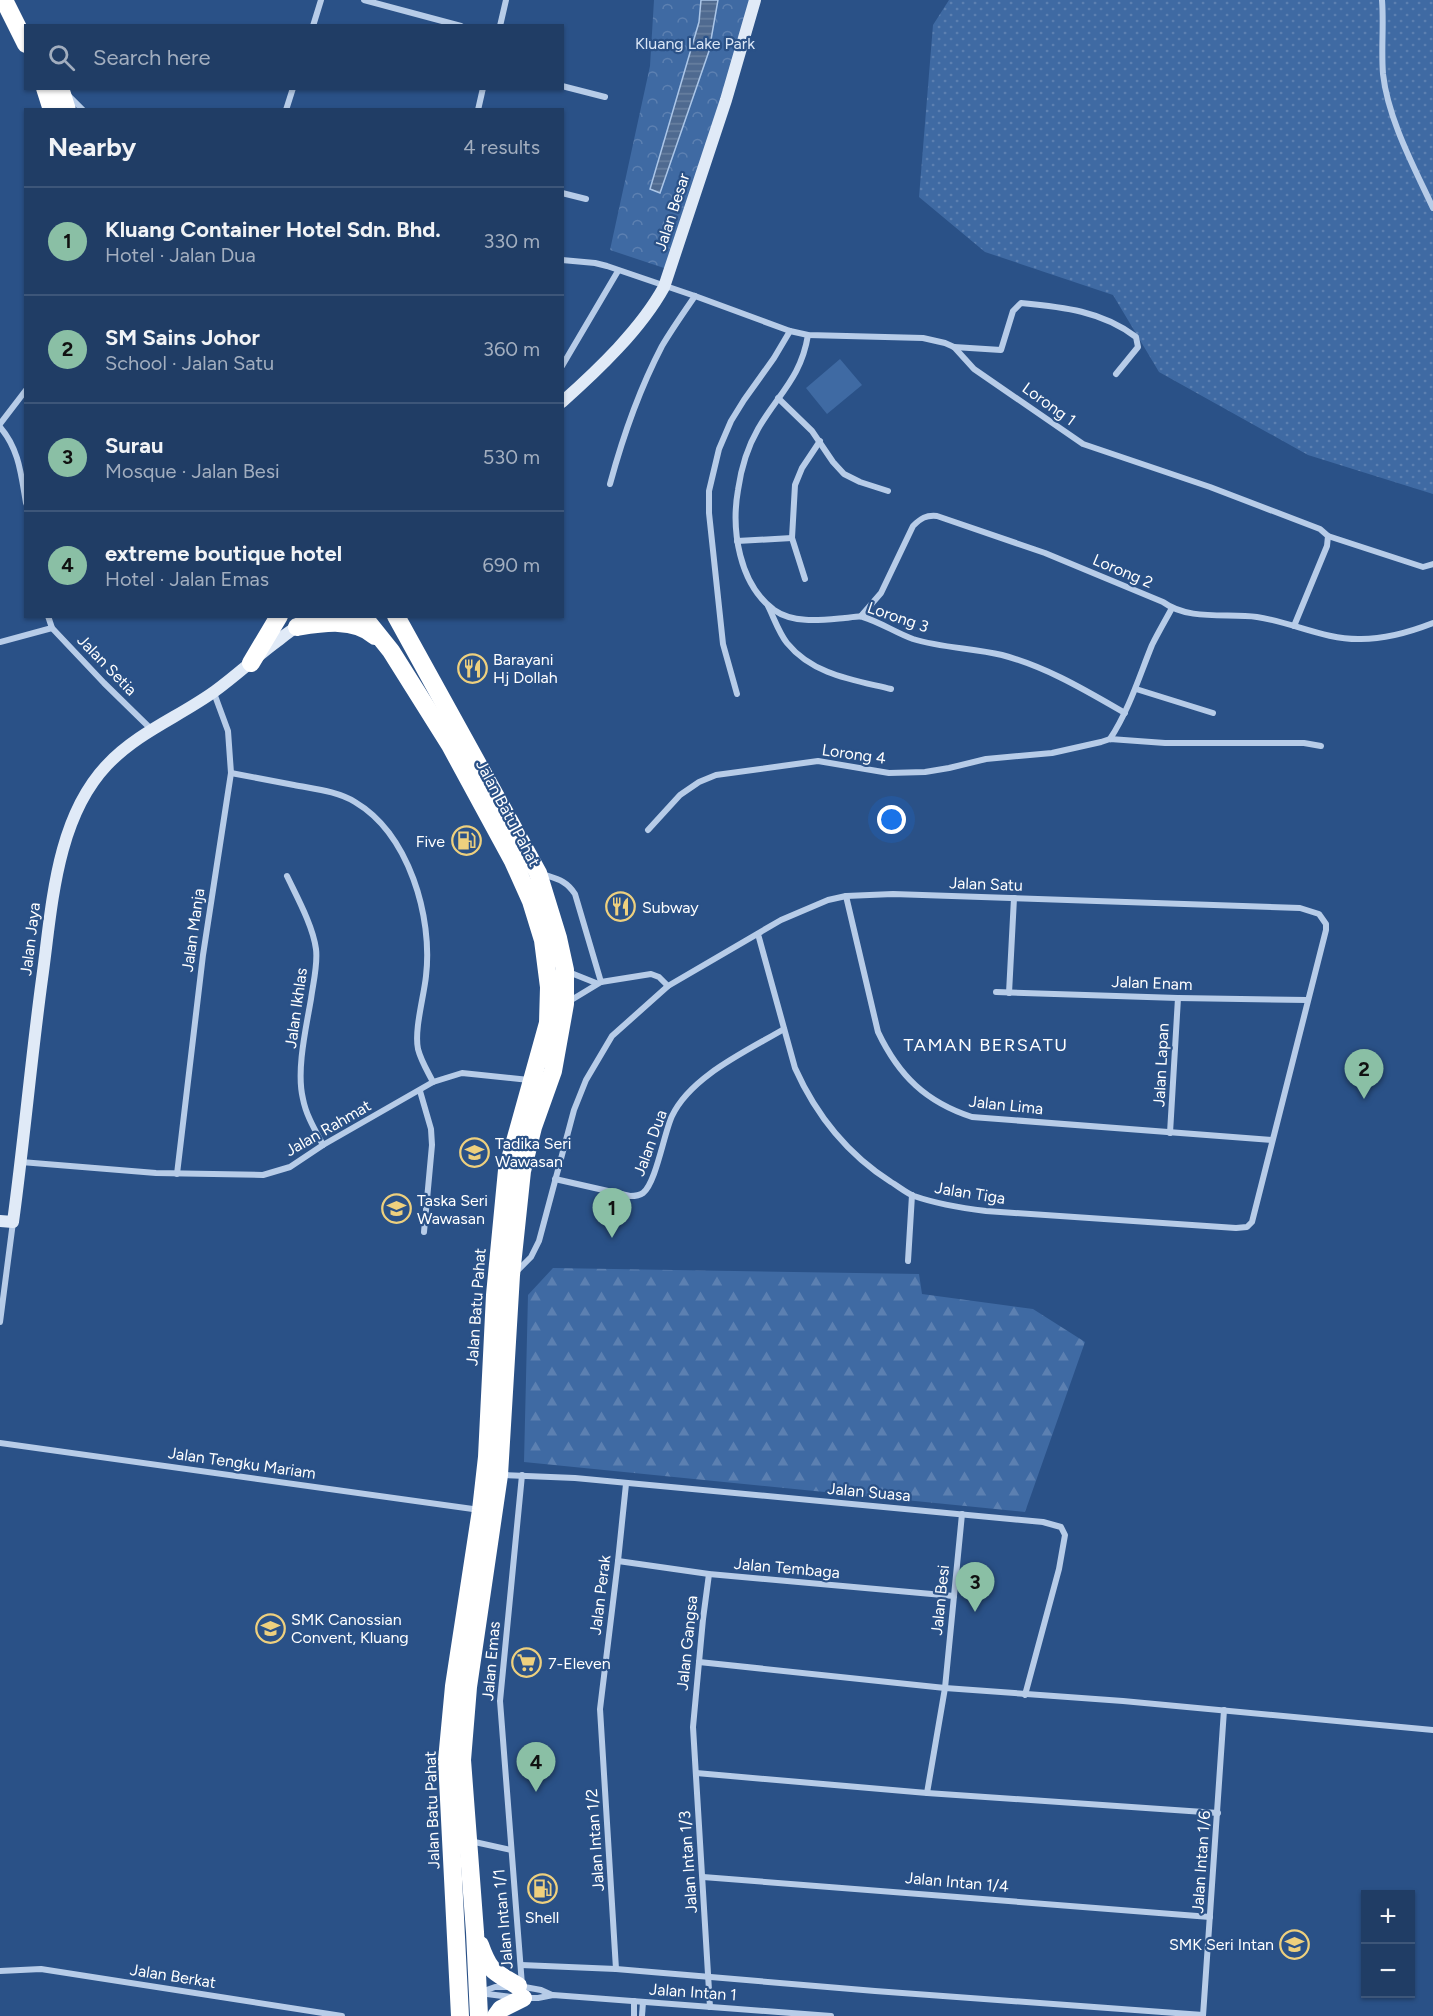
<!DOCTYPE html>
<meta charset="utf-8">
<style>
body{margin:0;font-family:Figtree,sans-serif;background:#28446b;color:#f1f3f6}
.controls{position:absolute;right:18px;bottom:18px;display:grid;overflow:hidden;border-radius:0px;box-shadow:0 2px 4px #0004}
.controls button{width:54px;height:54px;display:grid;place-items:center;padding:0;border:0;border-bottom:2px solid #3d5679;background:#203d65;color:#f1f3f6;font:30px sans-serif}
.you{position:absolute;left:892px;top:820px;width:21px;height:21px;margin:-15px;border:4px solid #fff;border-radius:50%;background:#1a73e8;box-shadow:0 0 0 9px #1a73e833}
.badge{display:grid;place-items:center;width:39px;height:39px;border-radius:50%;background:#8abfa5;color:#111;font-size:20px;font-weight:700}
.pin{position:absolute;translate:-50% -50px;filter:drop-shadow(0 2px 3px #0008)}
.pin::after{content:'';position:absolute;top:32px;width:21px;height:18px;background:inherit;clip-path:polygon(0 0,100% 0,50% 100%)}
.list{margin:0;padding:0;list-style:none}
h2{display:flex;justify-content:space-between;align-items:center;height:78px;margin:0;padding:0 24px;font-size:26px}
h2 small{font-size:20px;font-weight:400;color:#a2aebf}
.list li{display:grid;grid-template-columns:39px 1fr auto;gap:18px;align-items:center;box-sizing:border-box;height:108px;padding:0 24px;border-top:2px solid #3d5679}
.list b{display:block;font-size:22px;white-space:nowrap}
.list p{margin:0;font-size:20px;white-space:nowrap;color:#a2aebf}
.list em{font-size:20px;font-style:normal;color:#a2aebf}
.icon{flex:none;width:33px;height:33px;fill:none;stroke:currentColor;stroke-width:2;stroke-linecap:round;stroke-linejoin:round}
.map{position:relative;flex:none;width:1433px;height:2016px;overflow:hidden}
.search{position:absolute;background:#203d65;box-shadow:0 2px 4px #0004;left:24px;top:24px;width:540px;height:66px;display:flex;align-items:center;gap:15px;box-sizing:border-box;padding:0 21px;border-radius:0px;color:#a2aebf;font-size:22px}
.panel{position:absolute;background:#203d65;box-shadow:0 2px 4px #0004;left:24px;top:108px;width:540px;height:510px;border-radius:0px}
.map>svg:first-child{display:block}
</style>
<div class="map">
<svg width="1433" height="2016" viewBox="0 0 1433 2016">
<defs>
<pattern id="grass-dots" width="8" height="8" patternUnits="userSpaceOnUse" patternTransform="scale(1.5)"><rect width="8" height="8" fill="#3f6aa3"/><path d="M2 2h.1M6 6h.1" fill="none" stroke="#5c80b1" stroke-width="1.8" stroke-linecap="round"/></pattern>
<pattern id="forest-firs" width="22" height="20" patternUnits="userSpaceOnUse" patternTransform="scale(1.5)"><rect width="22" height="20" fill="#3f6aa3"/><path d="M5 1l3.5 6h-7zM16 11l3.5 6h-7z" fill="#5c80b1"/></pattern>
<pattern id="park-crowns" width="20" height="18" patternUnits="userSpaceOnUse" patternTransform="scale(1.5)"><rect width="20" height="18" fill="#3f6aa3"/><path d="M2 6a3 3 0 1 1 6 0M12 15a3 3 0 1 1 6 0" fill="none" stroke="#5c80b1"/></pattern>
<pattern id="water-rules" width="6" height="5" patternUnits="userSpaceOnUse" patternTransform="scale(1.5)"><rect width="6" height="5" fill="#4f6a90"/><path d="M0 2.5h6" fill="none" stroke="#6980a1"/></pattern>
</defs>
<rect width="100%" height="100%" fill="#2a5187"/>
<path fill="url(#grass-dots)" d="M949,0H1433V494L1308,455L1159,372L1113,295L985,252L919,197L933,25Z"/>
<path fill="url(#forest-firs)" d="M553,1268L919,1274L922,1294L1033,1309L1085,1342L1025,1512L524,1462L528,1295Z"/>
<path fill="url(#park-crowns)" d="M654,0H752L667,269L610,250L650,66Z"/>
<path fill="#3f6aa3" d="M840,359L862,385L827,414L806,388Z"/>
<path fill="url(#water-rules)" stroke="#abc6e8" stroke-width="1.5" d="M701,0H718L709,51L660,193L650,189L699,22Z"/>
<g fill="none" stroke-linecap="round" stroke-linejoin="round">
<g stroke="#b7cce8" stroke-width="6">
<path d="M364,0L461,26"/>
<path d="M1382,0C1384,25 1381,49 1383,74C1388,119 1414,167 1433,208"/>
<path d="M313,26L321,0"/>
<path d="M500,26L506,0"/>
<path d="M562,86L605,97"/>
<path d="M68,95L83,110"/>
<path d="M286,110L293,88"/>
<path d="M478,110L483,88"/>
<path d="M562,193L586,199"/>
<path d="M562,260L595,263L607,266L695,296L790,331L808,335L923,338L945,343L954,347L974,369L1083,444L1210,487L1320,529L1328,536L1327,546L1294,626"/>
<path d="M808,335C801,378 778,394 758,429C747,448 741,469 738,490C731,530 739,584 774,610C794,624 822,620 845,618C851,618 858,615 863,617C880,622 896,633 913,639C942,648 973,648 1002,655C1047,667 1085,690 1125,713"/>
<path d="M954,347L1001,350L1013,311L1021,303C1063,307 1102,311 1136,337L1138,347L1116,374"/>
<path d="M562,366L618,271"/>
<path d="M778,398L812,431L833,462L844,474L860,482L888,491"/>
<path d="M0,424L26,390"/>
<path d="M0,427C19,449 21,474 26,503"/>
<path d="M610,484C623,436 639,390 662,346C672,329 684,312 695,296"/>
<path d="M1328,536L1423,567L1433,564"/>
<path d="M737,541L792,538"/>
<path d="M805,579L792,538L795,485L802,468L820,441"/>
<path d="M768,606C774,618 779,633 787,643C813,675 854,680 891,689"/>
<path d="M48,616L52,628L104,683L151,729"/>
<path d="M861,616L881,593L913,526C921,518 926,515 937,516L1045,553L1163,602C1189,621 1227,613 1257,617C1292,622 1325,640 1361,639C1386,639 1410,632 1433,623"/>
<path d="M0,642L52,628"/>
<path d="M1136,689L1213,713"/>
<path d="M737,694L723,644L709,513V491L719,449L731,421L744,400L774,358L790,331"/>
<path d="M1110,739C1129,710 1139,677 1152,645C1158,633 1165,621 1172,608"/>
<path d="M231,773C252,777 273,781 294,785C314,789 337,791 355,802C409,834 433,917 426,976C424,996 414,1030 418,1049C421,1061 428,1072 433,1082"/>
<path d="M648,830L680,795L699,782L716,775L818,761L889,773L925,772L949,768L986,759L1052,753L1101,742L1110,739L1165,743H1304L1321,746"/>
<path d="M542,874C557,879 566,880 575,894L601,982"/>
<path d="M287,876C297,897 313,926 316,949C318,965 313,983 311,999C306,1028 296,1071 303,1099C306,1115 315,1130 323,1145"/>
<path d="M846,896L878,1032C899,1076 926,1102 972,1117L1272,1140"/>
<path d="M566,971L596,983"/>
<path d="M996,992L1178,998L1307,1000"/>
<path d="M1009,993L1014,898"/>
<path d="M568,1002L601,982L651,974L659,977L668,986"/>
<path d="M420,1091L431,1129L432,1145L424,1232"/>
<path d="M1170,1133L1178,998"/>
<path d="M21,1162L156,1173L263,1175L290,1167L323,1145L433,1082L462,1073L529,1080"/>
<path d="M177,1174L203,955L231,773L228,731L214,693"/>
<path d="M555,1179L630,1196C635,1196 639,1196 643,1193C656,1183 664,1133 672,1116C691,1076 747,1051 784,1029"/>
<path d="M908,1261L912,1195"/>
<path d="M516,1272L531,1257L539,1241L574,1110L586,1080L612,1036L668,986L781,920L828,900L846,896L893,894L1300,908L1319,914L1326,924V930L1252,1222L1247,1227L1236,1228L986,1211C961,1208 937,1204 914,1196C906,1193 898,1186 891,1182C847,1154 816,1115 795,1068L758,934"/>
<path d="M0,1322L13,1222"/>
<path d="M0,1443L480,1510"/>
<path d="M502,1475L575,1478L1043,1522L1061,1527L1065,1535L1059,1569L1025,1695"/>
<path d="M618,1561L709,1574L954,1596"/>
<path d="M709,1574L703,1619L693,1727L710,2007"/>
<path d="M699,1662L945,1688L1123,1701L1433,1730"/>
<path d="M696,1773L927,1793L1218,1813"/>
<path d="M927,1793L945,1688L962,1514"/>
<path d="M470,1841L511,1850"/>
<path d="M703,1877L1210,1917"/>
<path d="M521,1965L616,1969L875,1991L1203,2015"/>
<path d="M616,1969L600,1709L618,1561L626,1484"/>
<path d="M0,1971L41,1969L342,2016"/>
<path d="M522,1985L500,1701L522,1475"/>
<path d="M519,1986L541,1990L552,1995"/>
<path d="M481,1992L495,1987H509"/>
<path d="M479,1993L511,1997"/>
<path d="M524,1998H538L553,1995L831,2016"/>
<path d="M634,2016V2001"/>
<path d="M642,2016L643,2002"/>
<path d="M1203,2016L1224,1710"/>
</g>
<g stroke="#e0eaf7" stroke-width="12">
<path d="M562,402C598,370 641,329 664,287L726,100L755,0"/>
<path d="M0,1221L13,1222C24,1141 31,1060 42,979C52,908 55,820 107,765C138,732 179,717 215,691C237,675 257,656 279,640C286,634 293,628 302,625"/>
</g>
<g stroke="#fff" stroke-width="18">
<path d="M4,0L26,44"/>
<path d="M45,88L52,110"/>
<path d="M60,88L67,110"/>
<path d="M363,616L391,651L450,745L513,861L531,901L543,940L549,987L548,1023L507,1170L495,1295L487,1457L481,1510L454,1686L447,1760L460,2016"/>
<path d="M396,616L538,873L558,938L565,970V1004L553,1071L533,1127L522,1171L511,1275L499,1475L468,1687L462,1760L475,1932L479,2016"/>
<path d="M297,627C321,623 354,617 375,636"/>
<path d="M251,663L279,616"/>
<path d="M480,1945C490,1973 494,1971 518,1986"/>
<path d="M496,2016L501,2009L523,1998"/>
</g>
</g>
<defs>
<symbol id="restaurant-ring" viewBox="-11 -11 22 22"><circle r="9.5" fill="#2a5187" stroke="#eed07e" stroke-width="1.5"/><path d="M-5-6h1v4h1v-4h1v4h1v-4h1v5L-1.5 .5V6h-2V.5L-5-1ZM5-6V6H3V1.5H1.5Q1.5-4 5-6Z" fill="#eed07e"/></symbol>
<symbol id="fuel-ring" viewBox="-11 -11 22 22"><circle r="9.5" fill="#2a5187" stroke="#eed07e" stroke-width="1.5"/><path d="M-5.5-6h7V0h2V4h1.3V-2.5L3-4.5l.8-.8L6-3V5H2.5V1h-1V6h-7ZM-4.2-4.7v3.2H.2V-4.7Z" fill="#eed07e"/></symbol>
<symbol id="school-ring" viewBox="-11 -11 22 22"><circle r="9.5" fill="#2a5187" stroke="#eed07e" stroke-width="1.5"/><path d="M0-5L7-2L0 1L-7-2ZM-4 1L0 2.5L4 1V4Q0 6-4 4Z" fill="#eed07e"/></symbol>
<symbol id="supermarket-ring" viewBox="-11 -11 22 22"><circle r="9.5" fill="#2a5187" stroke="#eed07e" stroke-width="1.5"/><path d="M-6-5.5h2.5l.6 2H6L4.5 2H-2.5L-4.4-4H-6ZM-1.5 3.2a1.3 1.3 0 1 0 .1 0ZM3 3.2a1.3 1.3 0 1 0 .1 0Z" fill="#eed07e"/></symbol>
</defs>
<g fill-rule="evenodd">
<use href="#restaurant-ring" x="456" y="652" width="33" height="33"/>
<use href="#fuel-ring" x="450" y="824" width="33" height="33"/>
<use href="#restaurant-ring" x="604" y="890" width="33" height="33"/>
<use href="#school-ring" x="458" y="1136" width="33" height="33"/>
<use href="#school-ring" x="380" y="1192" width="33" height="33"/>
<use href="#school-ring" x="254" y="1612" width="33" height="33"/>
<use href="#supermarket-ring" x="510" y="1646" width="33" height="33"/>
<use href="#fuel-ring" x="526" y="1872" width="33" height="33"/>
<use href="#school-ring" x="1278" y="1928" width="33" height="33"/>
</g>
<g text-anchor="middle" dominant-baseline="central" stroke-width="4.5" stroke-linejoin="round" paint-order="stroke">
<g font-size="16" fill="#dae6f6" stroke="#2a5187">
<text x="695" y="43">Kluang Lake Park</text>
</g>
<g font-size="16" fill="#fff" stroke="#2a5187">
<text transform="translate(672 212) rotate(-72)">Jalan Besar</text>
<text transform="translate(1049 404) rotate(36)">Lorong 1</text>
<text transform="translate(1123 571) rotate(23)">Lorong 2</text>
<text transform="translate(898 617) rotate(19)">Lorong 3</text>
<text transform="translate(107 665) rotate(46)">Jalan Setia</text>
<text transform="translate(854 754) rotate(8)">Lorong 4</text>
<text transform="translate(508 813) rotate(62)">Jalan Batu Pahat</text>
<text transform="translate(986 884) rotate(2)">Jalan Satu</text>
<text transform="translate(193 930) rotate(-82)">Jalan Manja</text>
<text transform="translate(30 939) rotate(-83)">Jalan Jaya</text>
<text transform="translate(1152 983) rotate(2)">Jalan Enam</text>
<text transform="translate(296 1008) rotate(-82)">Jalan Ikhlas</text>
<text transform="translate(1161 1065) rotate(-87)">Jalan Lapan</text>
<text transform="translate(1006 1105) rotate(6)">Jalan Lima</text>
<text transform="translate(328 1128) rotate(-30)">Jalan Rahmat</text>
<text transform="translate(650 1143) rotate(-70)">Jalan Dua</text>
<text transform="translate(970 1193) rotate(9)">Jalan Tiga</text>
<text transform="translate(476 1307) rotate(-86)">Jalan Batu Pahat</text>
<text transform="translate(242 1463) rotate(8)">Jalan Tengku Mariam</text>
<text transform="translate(869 1492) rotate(5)">Jalan Suasa</text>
<text transform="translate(787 1568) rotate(5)">Jalan Tembaga</text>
<text transform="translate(600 1595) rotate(-83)">Jalan Perak</text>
<text transform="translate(940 1600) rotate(-84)">Jalan Besi</text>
<text transform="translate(687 1643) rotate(-84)">Jalan Gangsa</text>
<text transform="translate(491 1661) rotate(-85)">Jalan Emas</text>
<text transform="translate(432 1810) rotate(-92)">Jalan Batu Pahat</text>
<text transform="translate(595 1840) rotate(-94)">Jalan Intan 1/2</text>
<text transform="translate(688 1862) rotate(-94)">Jalan Intan 1/3</text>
<text transform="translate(1201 1862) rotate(-86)">Jalan Intan 1/6</text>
<text transform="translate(957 1882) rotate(5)">Jalan Intan 1/4</text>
<text transform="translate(503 1919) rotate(-95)">Jalan Intan 1/1</text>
<text transform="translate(173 1976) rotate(9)">Jalan Berkat</text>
<text transform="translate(693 1992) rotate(4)">Jalan Intan 1</text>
</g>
<g font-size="16" fill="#fff" stroke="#2a5187" text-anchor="start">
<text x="493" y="659">Barayani<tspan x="493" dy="18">Hj Dollah</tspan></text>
<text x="445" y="841" text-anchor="end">Five</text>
<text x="642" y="907">Subway</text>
<text x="495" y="1143">Tadika Seri<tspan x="495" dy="18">Wawasan</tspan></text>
<text x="417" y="1200">Taska Seri<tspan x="417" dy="18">Wawasan</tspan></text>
<text x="291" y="1619">SMK Canossian<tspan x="291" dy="18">Convent, Kluang</tspan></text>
<text x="548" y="1663">7-Eleven</text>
<text x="542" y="1917" text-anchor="middle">Shell</text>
<text x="1274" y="1944" text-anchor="end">SMK Seri Intan</text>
</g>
<g font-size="18" letter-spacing="1.5" fill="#fff" stroke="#2a5187">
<text x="986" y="1045">TAMAN BERSATU</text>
</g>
</g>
</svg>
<div class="controls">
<button>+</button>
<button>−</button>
</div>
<div class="you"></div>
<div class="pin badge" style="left:612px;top:1238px">1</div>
<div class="pin badge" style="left:1364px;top:1099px">2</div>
<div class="pin badge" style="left:975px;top:1612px">3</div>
<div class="pin badge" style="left:536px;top:1792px">4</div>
<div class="search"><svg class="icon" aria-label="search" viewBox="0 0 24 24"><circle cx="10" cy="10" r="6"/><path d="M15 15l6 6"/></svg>Search here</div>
<section class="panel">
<h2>Nearby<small>4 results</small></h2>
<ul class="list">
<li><span class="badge">1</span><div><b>Kluang Container Hotel Sdn. Bhd.</b><p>Hotel · Jalan Dua</p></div><em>330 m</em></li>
<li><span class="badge">2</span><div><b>SM Sains Johor</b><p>School · Jalan Satu</p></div><em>360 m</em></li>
<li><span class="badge">3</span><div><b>Surau</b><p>Mosque · Jalan Besi</p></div><em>530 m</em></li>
<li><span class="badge">4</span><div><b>extreme boutique hotel</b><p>Hotel · Jalan Emas</p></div><em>690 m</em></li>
</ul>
</section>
</div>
